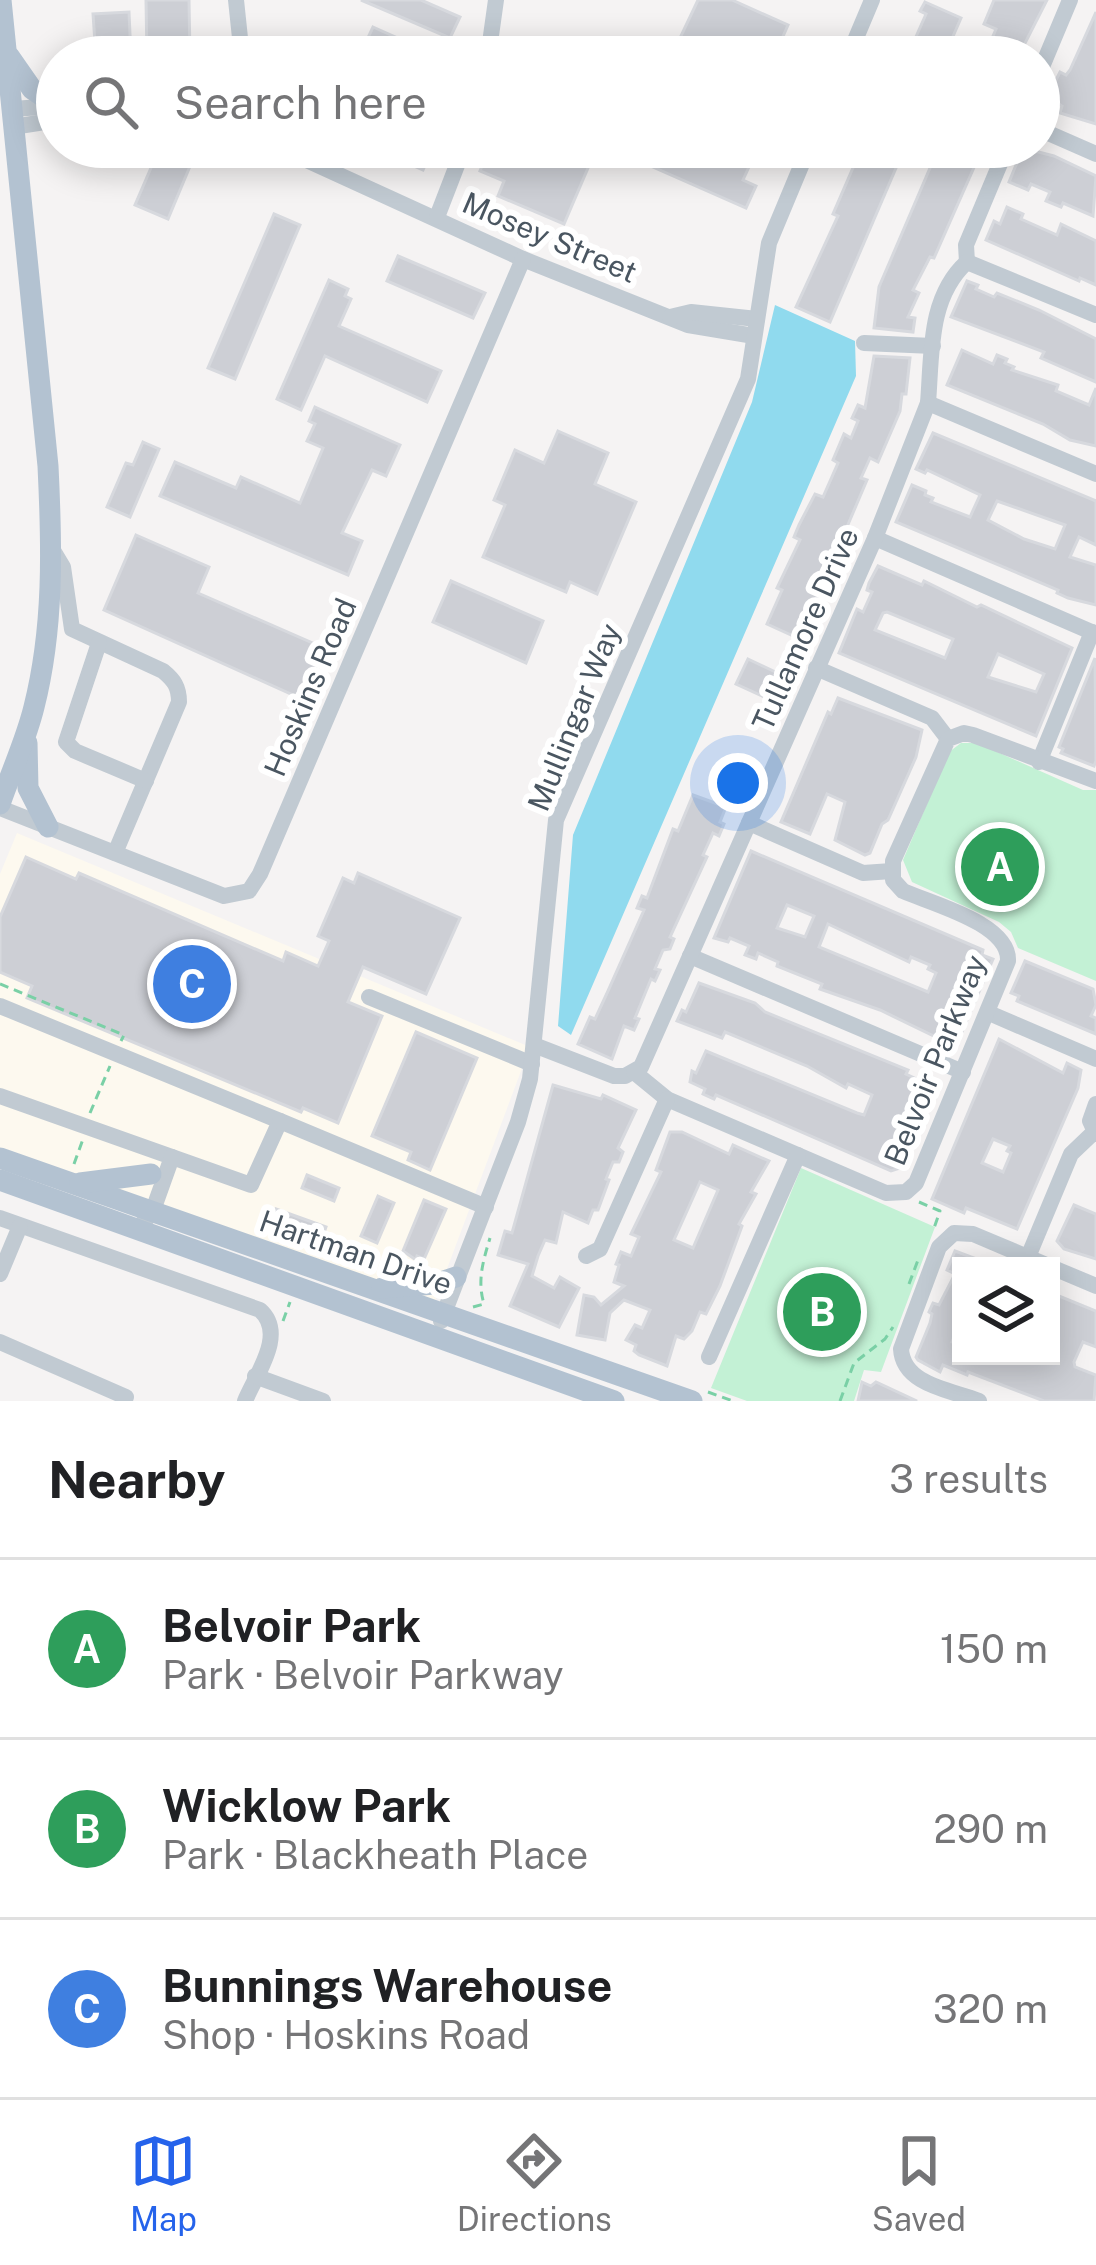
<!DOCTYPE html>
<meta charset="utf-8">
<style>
body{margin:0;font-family:"Public Sans",sans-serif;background:#f6f6f6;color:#202124}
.controls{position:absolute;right:36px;bottom:36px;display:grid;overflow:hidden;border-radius:0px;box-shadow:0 6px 30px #0003}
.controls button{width:108px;height:108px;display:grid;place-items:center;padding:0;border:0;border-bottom:3px solid #e0e0e0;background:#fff;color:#202124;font:60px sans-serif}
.you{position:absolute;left:738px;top:783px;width:42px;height:42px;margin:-30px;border:9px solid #fff;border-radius:50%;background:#1a73e8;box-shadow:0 0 0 18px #1a73e833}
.badge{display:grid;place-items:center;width:78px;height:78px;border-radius:50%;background:#2563eb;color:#fff;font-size:39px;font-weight:700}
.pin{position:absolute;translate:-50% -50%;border:6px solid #fff;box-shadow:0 3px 12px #0006}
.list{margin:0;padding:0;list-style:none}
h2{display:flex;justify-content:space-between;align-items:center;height:156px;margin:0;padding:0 48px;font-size:51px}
h2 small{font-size:39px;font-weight:400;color:#757577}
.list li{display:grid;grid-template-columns:78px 1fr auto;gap:36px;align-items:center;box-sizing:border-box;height:180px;padding:0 48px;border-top:3px solid #e0e0e0}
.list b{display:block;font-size:45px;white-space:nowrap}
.list p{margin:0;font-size:39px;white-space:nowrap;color:#757577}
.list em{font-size:39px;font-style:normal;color:#757577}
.icon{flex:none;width:66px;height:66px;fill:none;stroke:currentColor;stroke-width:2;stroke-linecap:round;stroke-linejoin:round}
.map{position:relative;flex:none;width:1096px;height:1401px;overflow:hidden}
.search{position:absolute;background:#fff;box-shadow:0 6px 30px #0003;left:36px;right:36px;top:36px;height:132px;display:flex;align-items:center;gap:30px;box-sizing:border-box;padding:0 42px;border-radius:66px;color:#757577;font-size:45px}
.sheet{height:696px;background:#fff}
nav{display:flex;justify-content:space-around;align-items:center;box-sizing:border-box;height:168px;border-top:3px solid #e0e0e0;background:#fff;font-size:33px;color:#757577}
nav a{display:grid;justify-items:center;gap:6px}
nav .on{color:#2563eb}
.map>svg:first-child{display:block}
</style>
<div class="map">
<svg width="1096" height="1401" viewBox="0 0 1096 1401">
<rect width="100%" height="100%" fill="#f5f3f3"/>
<path fill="#fdf9ef" d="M17,833L530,1047L435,1301L0,1166V874Z"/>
<g fill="#c3f1d5">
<path d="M961,743H977L1083,790H1096V981L1018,948L1011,932L999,922L912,882L903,860L949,752Z"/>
<path d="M801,1168L935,1227L881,1372L864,1370L854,1401H747L711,1388Z"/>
</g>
<path fill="#90daee" d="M775,305L855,341L856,376L571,1035L558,1026L573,835L752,402Z"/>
<g fill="#cdcfd5" stroke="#d7d9de" stroke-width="3" fill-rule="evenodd">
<path d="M146,0H189L190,57H147Z"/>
<path d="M361,0H421L460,17L450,38Z"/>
<path d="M698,0H732L788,25L774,57H671Z"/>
<path d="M994,0H1047L1018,57H984L996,29L984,24Z"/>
<path d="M925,2L961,18L944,57H901L906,46L911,48L926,14L920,11Z"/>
<path d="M129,12L131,57H96L93,14Z"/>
<path d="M1096,12V124L1060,113L1062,106L1048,96L1060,72L1066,75L1070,70Z"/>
<path d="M373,27L402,40L394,57H359Z"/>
<path d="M160,147H198L168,219L135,205Z"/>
<path d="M371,147H433L423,170Z"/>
<path d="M490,147H597L564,224L498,196L504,181L480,171Z"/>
<path d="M632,147H702L717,154L720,147H727L753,158L743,180L756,186L746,208L628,156Z"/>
<path d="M862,147H905L830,322L796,307L838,216L833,214Z"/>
<path d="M939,147H983L934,258L930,257L913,290L919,293L908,317L915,318L913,332L874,328L879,287Z"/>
<path d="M1023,148L1054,156L1096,176L1093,216L1063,203L1061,207L1046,201L1050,192L1031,184L1028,190L1009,182Z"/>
<path d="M1007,207L1023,214L1021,219L1057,235L1061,224L1096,241V285L1080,278L1079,281L986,240L994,221L1000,224Z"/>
<path d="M274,214L300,225L235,379L208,368Z"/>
<path d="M398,256L485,293L473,318L387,281Z"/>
<path d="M329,280L348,289L345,296L351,299L339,326L441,371L427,402L325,356L301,410L277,399Z"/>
<path d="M967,281L978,285L976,289L994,297L997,293L1039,310L1096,339V382L1041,358L1044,352L951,317Z"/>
<path d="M962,350L993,364L997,355L1007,359L1005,363L1014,367L1012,370L1058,385L1056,391L1089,405L1096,388V446L1070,440L1043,424L947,385Z"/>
<path d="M874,356L910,358L906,394H902L900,411L878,462L870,458L861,478L867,480L829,569L825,567L814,592L820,595L800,639L767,624L782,590L777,588L800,540L794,537L799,525L815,494L823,497L838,463L833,460L844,434L851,438L858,421L852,418L858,405L865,408Z"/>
<path d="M315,407L400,445L386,476L372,470L342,533L362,541L348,575L160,496L175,462L236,488L241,477L300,503L323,448L307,441L315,424L309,421Z"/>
<path d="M558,431L608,453L595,484L636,502L597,594L570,582L566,592L483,557L505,505L494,500L515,450L544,463Z"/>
<path d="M933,433L1096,501V545L1079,537L1070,557L1096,565V605L1068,598L1057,593L1058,590L896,522L912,485L926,491L925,495L933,498L931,502L970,517L980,495L927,470L925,473L916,469ZM997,501L1065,525L1055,549L1024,539L988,520Z"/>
<path d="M143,442L159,449L130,517L107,507L126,463L133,465Z"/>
<path d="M136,535L209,567L198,593L324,648L302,699L104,610Z"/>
<path d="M878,566L922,585L924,581L977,607L981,605L1072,648L1036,736L839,653L857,609L863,612L872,592L867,590L869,583ZM887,612L953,639L945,658L875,630L883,613ZM998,654L1044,674L1036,692L988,677Z"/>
<path d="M451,581L543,621L526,663L433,622Z"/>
<path d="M1095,658L1096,761L1094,766L1061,753L1063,749L1059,747Z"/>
<path d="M748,659L786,677L771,700L736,684Z"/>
<path d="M838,698L922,730L916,757L888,820L882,824L870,853L865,855L835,840L845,802L827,794L810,834L781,822L828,712L831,714Z"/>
<path d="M693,795L726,807L720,822L724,824L719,836L713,833L703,855L707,857L670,937L674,939L670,949L663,950L655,969L660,970L655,981L651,979L635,1018L639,1019L634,1030L624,1026L612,1059L578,1044L590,1017L595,1019L608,991L644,910L637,908L642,896L647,898L673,829L678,831Z"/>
<path d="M751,851L983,950L982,955L993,959L958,1041L947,1036L942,1040L880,1010L820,989L822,984L777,966L778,962L758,953L756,959L745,955L749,946L730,938L728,942L714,938ZM787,905L814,916L805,937L777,928ZM828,924L909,962L911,957L930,965L928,969L936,973L928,992L819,947Z"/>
<path d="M26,857L76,879L79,873L283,961L286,952L318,966L329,941L318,936L343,878L354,883L358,873L460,918L426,994L363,967L348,1002L382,1016L338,1123L303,1108L301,1112L27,998L32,986L0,972V917Z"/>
<path d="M1025,961L1093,989L1096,1005L1091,1016L1096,1018V1034L1017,1001L1019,996L1011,993Z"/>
<path d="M699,983L755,1003L765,1012L908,1070L906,1074L923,1082L929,1079L939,1083L924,1119L907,1112L900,1139L913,1144L903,1167L891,1171L716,1095L714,1099L703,1094L705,1089L690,1082L692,1071L696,1073L706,1051L857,1113L864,1115L872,1095L848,1084L846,1088L807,1066L725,1032L722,1038L677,1021L682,1010L686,1012Z"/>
<path d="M416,1032L477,1058L430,1170L408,1160L411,1152L372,1136Z"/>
<path d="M999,1039L1063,1073L1067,1063L1081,1070L1078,1088L1017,1229L966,1208L964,1213L932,1199ZM993,1139L1010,1146L1007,1151L1011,1153L1003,1172L982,1163Z"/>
<path d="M553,1085L601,1099L603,1095L636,1110L618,1148L623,1152L619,1162H613L606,1179L609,1180L598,1210H593L588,1223L563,1212L556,1243L545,1240L538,1256L532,1276L554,1288L560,1277L579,1288L559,1327L510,1306L528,1264L498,1255L505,1231L512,1233Z"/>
<path d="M670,1132H682L729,1154L733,1145L769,1161L751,1192L756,1194L739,1224L742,1226L720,1286L706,1314L700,1312L692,1331L684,1339L676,1336L667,1366L639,1355L634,1351L636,1345L626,1340L635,1325L642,1328L650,1310L624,1300L610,1313L605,1340L577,1335L584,1295L594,1297L601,1305L624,1286L614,1282L619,1265L616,1264L621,1252L631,1256L639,1237L631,1234L661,1172L656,1170ZM700,1182L718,1190L693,1248L674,1240Z"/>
<path d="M307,1175L339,1188L334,1201L302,1188Z"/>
<path d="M378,1196L394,1203L377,1243L361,1236Z"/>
<path d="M424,1200L446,1209L424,1259L417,1256L416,1260L403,1251Z"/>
<path d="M1074,1205L1096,1214V1259L1064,1249L1057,1241Z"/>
<path d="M276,1209L326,1227L321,1242L271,1224Z"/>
<path d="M955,1251L995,1266H961V1321L952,1342L961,1346V1356H1051L1054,1294L1096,1311V1347L1083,1342L1074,1362L1075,1367L1096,1375L1094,1401H1044L968,1372L967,1375L943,1365L940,1372L918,1360L916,1357L930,1323L932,1314L929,1312L933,1303L939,1305L955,1274L947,1270Z"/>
<path d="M862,1382L871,1386L876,1382L917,1401H858Z"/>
</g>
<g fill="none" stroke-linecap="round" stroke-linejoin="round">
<g stroke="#7ad0a6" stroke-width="3" stroke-dasharray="9 6" stroke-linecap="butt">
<path d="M0,984L124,1035L121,1041"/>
<path d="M90,1113L110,1066"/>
<path d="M74,1164L83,1139"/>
<path d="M919,1202L940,1211L933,1231"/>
<path d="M909,1284L918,1260"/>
<path d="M473,1307L484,1304C477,1281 483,1261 490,1238"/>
<path d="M283,1321L290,1302"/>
<path d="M708,1392L733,1401"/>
<path d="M840,1401L854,1363L885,1339L893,1327"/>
</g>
<g stroke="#c1cad2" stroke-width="16">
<path d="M236,0L242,57"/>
<path d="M488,57L496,0"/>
<path d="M848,57L872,0"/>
<path d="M1039,74L1070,0"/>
<path d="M12,109L57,106"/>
<path d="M13,127L57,120"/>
<path d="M1039,129L1096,154"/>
<path d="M278,147L523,259L688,325L754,336"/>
<path d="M437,217L464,147"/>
<path d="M967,262L966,245L1007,147"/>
<path d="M670,317L691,312L757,319"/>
<path d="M864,343L933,346"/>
<path d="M928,403C932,354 928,297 967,262L1096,315"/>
<path d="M875,538L1096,634"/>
<path d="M51,547L63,567L72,629L163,671C174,680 179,687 179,702L115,853"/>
<path d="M99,643L66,742L75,751L146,781"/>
<path d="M816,668L932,718L948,739"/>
<path d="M1039,762L1092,632"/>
<path d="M0,808L224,896L249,891L260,874L523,259"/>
<path d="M749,823L863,873L892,871"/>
<path d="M690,956L963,1072"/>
<path d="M369,997L532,1064"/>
<path d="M0,1006L280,1121L251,1185L0,1096"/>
<path d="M989,1013L1096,1059"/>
<path d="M534,1045L614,1076H625L641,1067L875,538L928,403L1096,474"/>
<path d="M634,1072L667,1099L886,1193L906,1192L916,1183L1008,961C1010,924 933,904 903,891L893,880V861L948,739L964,733L973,735L1096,781"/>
<path d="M1096,1104L1090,1121L1096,1134"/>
<path d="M280,1121L486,1207"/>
<path d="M0,1218L260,1310C287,1334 256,1374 245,1401"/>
<path d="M136,1230L152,1213L172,1157"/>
<path d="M586,1256L600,1249L667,1099"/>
<path d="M1028,1257L1071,1154L1094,1132"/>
<path d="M1051,1267L1096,1286"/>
<path d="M0,1274L20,1226"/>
<path d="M441,1321L518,1122L530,1079L556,820L748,379L769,243L809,147"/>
<path d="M0,1342L126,1397"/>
<path d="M709,1357L798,1155"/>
<path d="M255,1376L323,1401"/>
<path d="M979,1401C951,1390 903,1385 901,1349L939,1247L954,1233L973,1234L1049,1266"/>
</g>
<g stroke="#b3c2d1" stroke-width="21">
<path d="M9,56L32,89L57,106"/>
<path d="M27,743L28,788L48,827"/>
<path d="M0,804C11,772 26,740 34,707C54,628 52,547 48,466L1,0"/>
<path d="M0,1158L692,1401"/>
<path d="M0,1180L614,1401"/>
<path d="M80,1183L151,1174"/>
<path d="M382,1288L435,1284L456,1277"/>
</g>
</g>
<g text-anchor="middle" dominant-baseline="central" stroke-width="12" stroke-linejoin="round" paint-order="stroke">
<g font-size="30" fill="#4a5661" stroke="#fff">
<text transform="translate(550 237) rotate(23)">Mosey Street</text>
<text transform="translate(805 629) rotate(-66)">Tullamore Drive</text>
<text transform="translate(310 687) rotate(-67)">Hoskins Road</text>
<text transform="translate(574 717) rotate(-68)">Mullingar Way</text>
<text transform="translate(935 1060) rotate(-68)">Belvoir Parkway</text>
<text transform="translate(356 1252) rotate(19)">Hartman Drive</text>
</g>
</g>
</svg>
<div class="controls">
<button><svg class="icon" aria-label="layers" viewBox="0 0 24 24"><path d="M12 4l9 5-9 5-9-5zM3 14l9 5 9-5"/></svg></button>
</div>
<div class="you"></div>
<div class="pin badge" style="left:1000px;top:867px;background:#2e9e5b">A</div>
<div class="pin badge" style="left:822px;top:1312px;background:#2e9e5b">B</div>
<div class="pin badge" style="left:192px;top:984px;background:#3f7fe0">C</div>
<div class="search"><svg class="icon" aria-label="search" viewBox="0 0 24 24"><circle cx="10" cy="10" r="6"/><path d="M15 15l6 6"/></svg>Search here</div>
</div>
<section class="sheet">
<h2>Nearby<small>3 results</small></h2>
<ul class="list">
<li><span class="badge" style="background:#2e9e5b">A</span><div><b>Belvoir Park</b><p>Park · Belvoir Parkway</p></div><em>150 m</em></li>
<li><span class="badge" style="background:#2e9e5b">B</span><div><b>Wicklow Park</b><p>Park · Blackheath Place</p></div><em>290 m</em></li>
<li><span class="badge" style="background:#3f7fe0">C</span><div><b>Bunnings Warehouse</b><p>Shop · Hoskins Road</p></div><em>320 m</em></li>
</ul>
</section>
<nav>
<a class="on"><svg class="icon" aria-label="map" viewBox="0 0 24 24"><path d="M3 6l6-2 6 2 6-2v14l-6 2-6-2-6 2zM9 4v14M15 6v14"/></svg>Map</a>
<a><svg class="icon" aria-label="directions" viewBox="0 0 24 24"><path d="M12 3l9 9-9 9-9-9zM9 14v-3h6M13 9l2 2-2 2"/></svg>Directions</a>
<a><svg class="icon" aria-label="saved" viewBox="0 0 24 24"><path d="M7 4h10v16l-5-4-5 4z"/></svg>Saved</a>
</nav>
